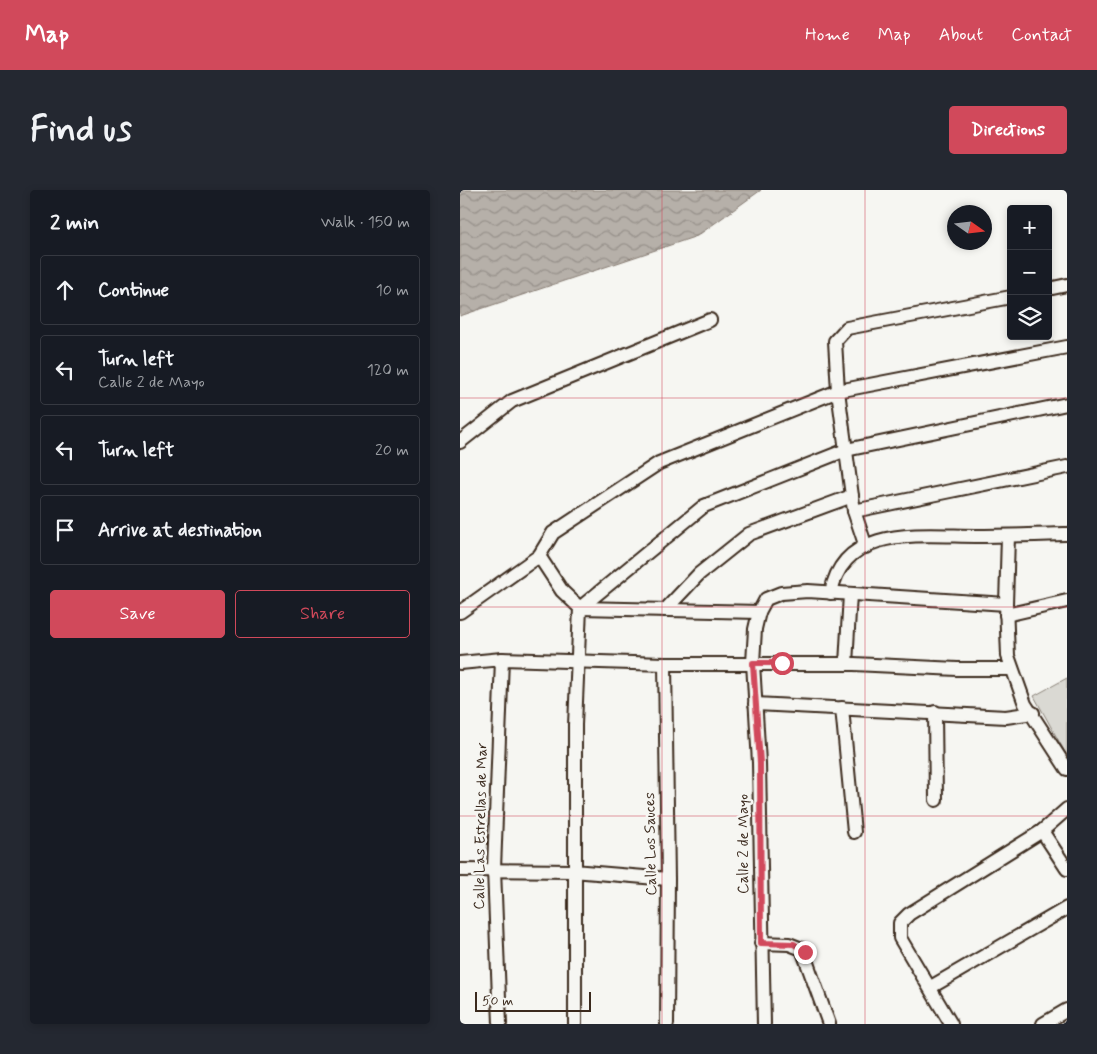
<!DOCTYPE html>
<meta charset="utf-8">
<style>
body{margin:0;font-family:Mynerve,sans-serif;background:#242831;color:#f1f3f6}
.controls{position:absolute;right:15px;top:15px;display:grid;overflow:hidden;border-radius:5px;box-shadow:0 2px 8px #0003}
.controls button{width:45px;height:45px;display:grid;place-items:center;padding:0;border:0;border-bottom:1px solid #363941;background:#171b24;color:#f1f3f6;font:25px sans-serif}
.compass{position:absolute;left:487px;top:15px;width:45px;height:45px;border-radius:50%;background:#171b24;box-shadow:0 2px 8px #0003;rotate:104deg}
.scale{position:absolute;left:15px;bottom:12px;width:116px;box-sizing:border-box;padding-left:5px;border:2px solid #3b2a1e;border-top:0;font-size:14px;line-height:18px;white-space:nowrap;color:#3b2a1e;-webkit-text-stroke:4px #f6f6f2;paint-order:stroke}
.stop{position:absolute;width:15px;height:15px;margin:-11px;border:4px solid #d1495b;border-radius:50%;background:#fff}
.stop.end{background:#d1495b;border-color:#fff;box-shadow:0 1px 5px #0008}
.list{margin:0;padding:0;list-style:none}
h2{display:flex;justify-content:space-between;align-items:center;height:65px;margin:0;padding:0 20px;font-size:21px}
h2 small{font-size:16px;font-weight:400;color:#9ea1a6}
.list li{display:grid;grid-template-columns:32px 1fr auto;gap:15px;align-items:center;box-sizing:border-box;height:70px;margin:0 10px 10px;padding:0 10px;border:1px solid #363941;border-radius:5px}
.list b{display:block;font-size:19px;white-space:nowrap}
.list p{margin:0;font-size:16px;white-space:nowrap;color:#9ea1a6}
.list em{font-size:16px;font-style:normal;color:#9ea1a6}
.actions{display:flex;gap:10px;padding:15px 20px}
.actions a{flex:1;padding:11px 0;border:1px solid #d1495b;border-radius:5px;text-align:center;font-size:18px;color:#d1495b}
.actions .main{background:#d1495b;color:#fff}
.icon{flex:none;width:28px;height:28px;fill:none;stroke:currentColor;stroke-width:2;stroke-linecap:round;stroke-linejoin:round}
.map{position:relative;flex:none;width:607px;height:834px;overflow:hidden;border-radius:5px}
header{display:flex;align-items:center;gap:30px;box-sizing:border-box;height:70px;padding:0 25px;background:#d1495b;color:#fff}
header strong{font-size:24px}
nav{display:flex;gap:28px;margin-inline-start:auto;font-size:18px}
.intro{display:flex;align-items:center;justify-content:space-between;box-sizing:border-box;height:120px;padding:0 30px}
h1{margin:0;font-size:35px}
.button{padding:12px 22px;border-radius:5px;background:#d1495b;color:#fff;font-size:18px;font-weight:700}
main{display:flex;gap:30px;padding:0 30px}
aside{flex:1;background:#171b24;border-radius:5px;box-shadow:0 2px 8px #0003}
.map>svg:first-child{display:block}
</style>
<header>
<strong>Map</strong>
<nav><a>Home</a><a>Map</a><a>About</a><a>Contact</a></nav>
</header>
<div class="intro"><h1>Find us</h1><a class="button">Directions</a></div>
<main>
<aside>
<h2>2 min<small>Walk · 150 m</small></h2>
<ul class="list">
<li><svg class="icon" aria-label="ahead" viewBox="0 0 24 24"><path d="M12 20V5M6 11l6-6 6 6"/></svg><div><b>Continue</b></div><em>10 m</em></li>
<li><svg class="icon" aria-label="left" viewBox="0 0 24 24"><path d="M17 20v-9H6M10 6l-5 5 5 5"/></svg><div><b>Turn left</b><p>Calle 2 de Mayo</p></div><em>120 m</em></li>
<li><svg class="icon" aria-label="left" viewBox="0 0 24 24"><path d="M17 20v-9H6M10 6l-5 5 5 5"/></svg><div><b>Turn left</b></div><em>20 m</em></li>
<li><svg class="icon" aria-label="arrive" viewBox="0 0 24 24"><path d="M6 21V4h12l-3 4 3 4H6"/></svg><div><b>Arrive at destination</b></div></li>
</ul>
<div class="actions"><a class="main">Save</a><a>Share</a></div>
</aside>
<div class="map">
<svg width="607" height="834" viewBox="0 0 607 834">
<defs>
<pattern id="water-waves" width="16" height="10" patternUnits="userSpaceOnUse" patternTransform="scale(1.25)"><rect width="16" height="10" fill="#b6b0a9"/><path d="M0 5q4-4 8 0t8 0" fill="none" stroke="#958f89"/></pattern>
</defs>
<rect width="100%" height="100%" fill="#f6f6f2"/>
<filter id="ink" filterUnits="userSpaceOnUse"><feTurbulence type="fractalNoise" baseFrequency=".02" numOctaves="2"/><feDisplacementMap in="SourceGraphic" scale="10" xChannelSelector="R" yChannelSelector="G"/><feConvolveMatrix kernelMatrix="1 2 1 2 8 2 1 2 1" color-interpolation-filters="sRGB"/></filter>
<g filter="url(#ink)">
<path fill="#dad9d3" stroke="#8a8278" d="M607,488V566L574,506Z"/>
<path fill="url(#water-waves)" stroke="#857a71" d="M0,0H301L237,46L0,126Z"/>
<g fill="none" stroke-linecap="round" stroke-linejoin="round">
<defs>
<g id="street">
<path d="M588,99L607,95"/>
<path d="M0,252L52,211L250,130"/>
<path d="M394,321L607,277"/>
<path d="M548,346L546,414L548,466L565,514L607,579"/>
<path d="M406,357L394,321L378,201L375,151L387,138L551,107"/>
<path d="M371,403C383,334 463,346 515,346C546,346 576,345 607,344"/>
<path d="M120,418L244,316L386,260L607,214"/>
<path d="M120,418L299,422"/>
<path d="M205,420L239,384L289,344L392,306"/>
<path d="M0,422L79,366"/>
<path d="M546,425L607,411"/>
<path d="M0,473L42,469L205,474H394L497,479H552"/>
<path d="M205,474L208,689L207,834"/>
<path d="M386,474L390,404"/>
<path d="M295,514L546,527L573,523"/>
<path d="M382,518L394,642"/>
<path d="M475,522L476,610"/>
<path d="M582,641L607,679"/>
<path d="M0,680L113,681L208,689"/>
<path d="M301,753L329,754L342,759L369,834"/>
<path d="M471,797L607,718"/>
<path d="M40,834L34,679L42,469"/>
<path d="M115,834V535L120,418L102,401L79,366L93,343L199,273L378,201L607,157"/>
<path d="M304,834L299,573L293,473L295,439L299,422L306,409L321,403L348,401L546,414"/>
<path d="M491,834L440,748V733L449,724L582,641L607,619"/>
<path d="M583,834L607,820"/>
</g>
</defs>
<use href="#street" stroke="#3b2a1e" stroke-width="16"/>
<use href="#street" stroke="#f6f6f2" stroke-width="12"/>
</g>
</g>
<g fill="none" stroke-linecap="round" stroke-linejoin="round" filter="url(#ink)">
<path stroke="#d1495b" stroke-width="6" d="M322,473H293L300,573L301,753L334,754L345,762"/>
</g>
<path fill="none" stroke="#d1495b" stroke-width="1" stroke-opacity="0.55" d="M202,0V834M405,0V834M0,208H607M0,417H607M0,626H607"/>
<g text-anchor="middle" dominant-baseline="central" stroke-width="5" stroke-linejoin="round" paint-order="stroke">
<g font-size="15" fill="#3b2a1e" stroke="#f6f6f2">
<text transform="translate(21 636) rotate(-89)">Calle Las Estrellas de Mar</text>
<text transform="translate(191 654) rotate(-91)">Calle Los Sauces</text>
<text transform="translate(284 654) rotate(-90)">Calle 2 de Mayo</text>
</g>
</g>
</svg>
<div class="controls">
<button>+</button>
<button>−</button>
<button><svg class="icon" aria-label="layers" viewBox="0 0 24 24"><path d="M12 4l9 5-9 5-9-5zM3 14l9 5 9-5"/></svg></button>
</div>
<svg class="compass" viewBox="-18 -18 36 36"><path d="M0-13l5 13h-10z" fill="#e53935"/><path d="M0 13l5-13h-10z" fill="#9ea1a6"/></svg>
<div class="scale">50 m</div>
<div class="stop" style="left:322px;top:473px"></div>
<div class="stop end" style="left:345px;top:762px"></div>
</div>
</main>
